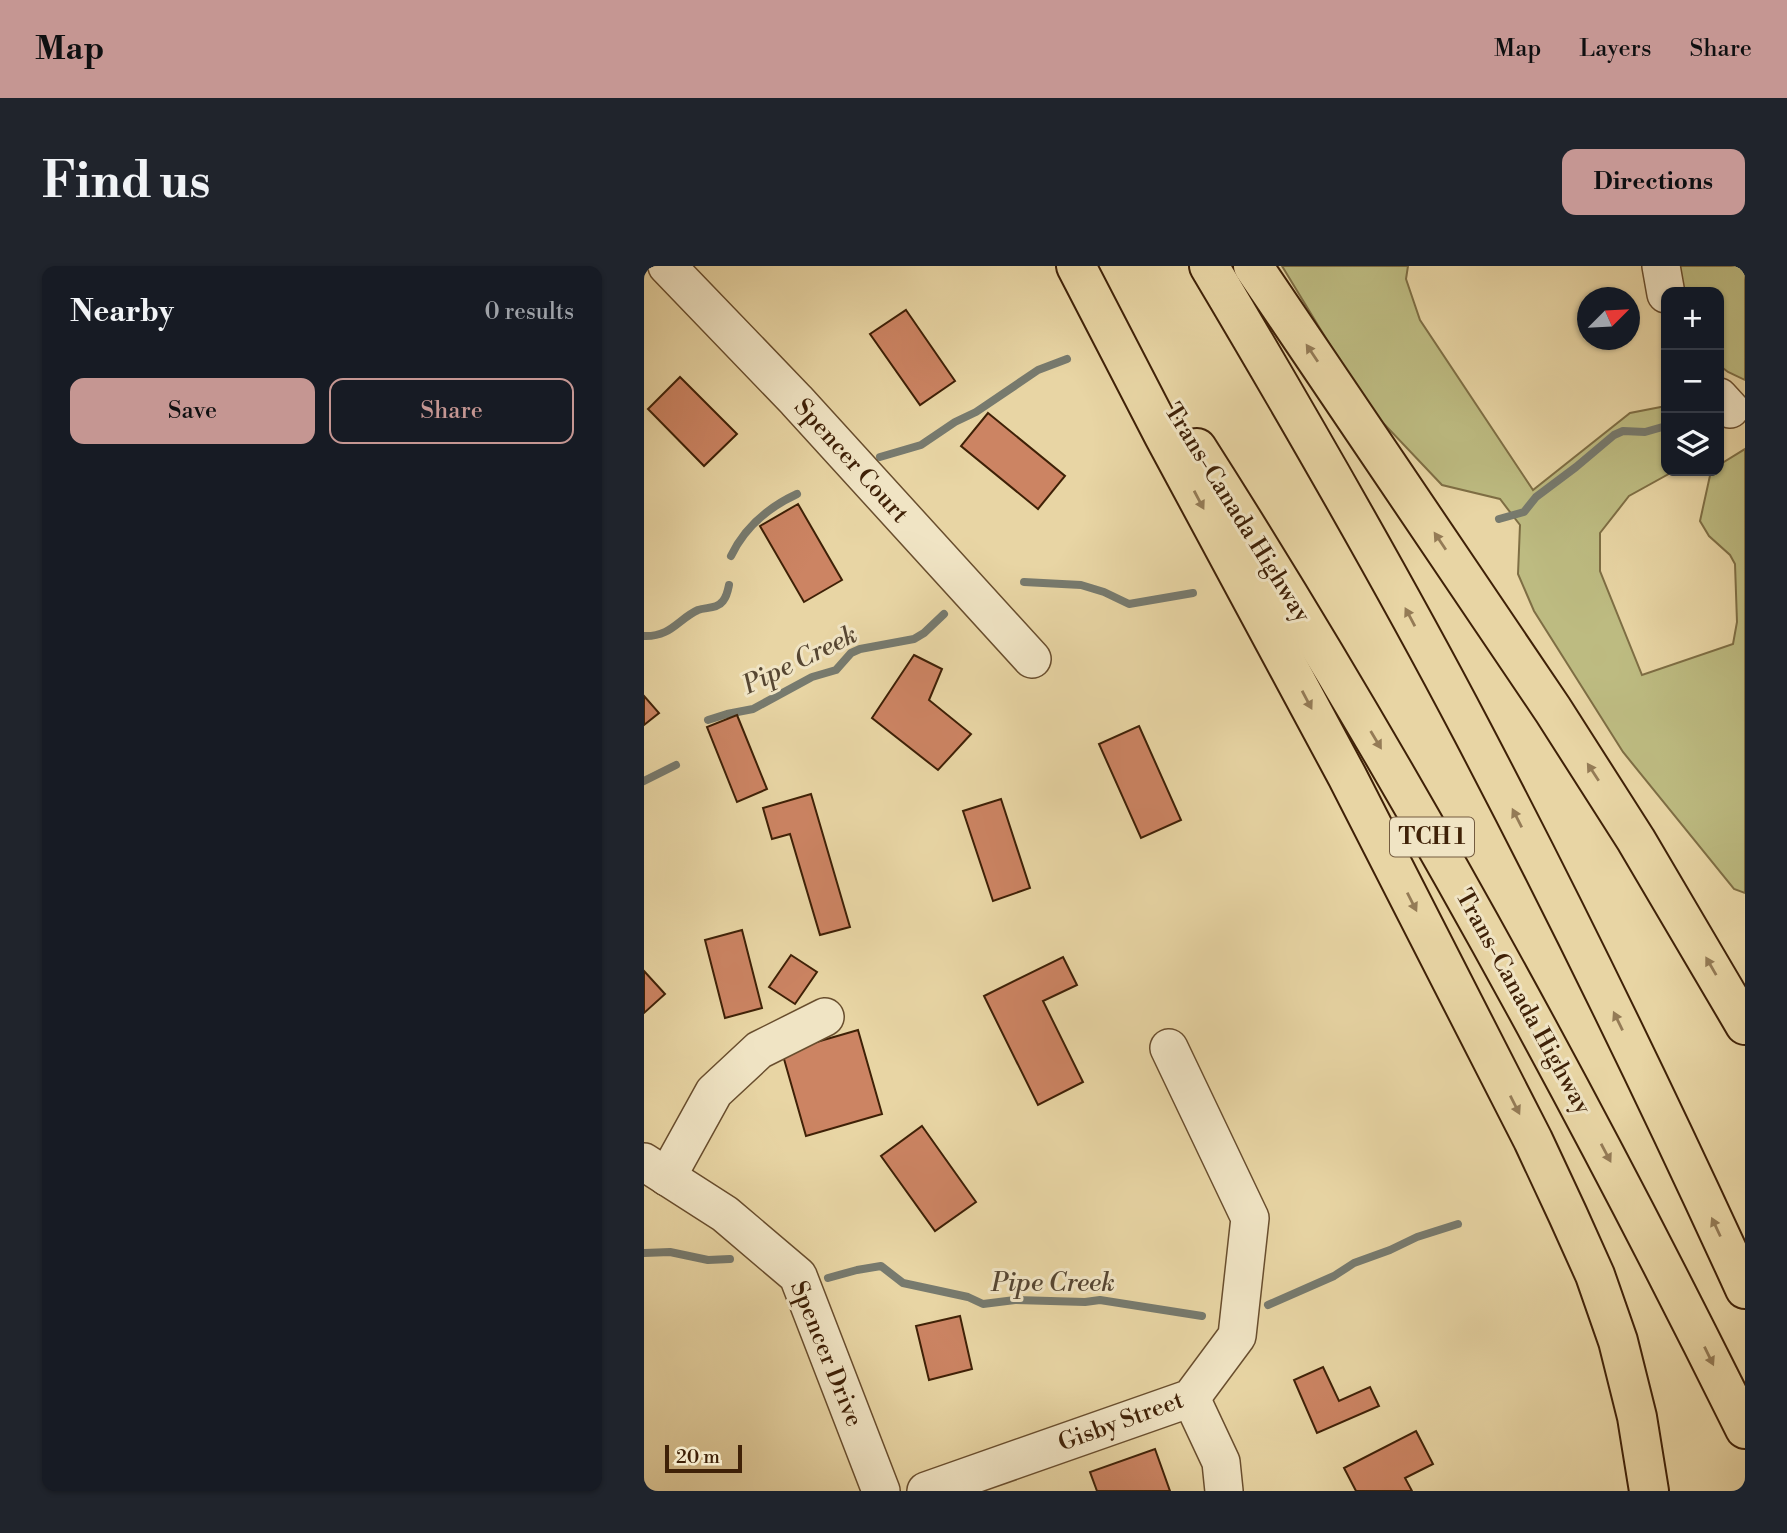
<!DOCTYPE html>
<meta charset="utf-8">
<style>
body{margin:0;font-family:"Libre Bodoni",serif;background:#20242c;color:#f1f3f6}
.controls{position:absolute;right:21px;top:21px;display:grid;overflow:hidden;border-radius:14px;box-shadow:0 2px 5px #0004}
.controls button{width:63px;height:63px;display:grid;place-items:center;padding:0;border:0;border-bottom:2px solid #363941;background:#171b24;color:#f1f3f6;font:35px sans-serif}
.compass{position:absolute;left:933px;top:21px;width:63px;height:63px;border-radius:50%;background:#171b24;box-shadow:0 2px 5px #0004;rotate:66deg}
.scale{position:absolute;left:21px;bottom:18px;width:77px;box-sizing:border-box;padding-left:7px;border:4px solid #3f2107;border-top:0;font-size:19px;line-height:24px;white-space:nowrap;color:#3f2107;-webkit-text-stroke:5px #f0e4c4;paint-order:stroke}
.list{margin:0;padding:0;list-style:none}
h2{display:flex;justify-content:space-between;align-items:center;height:91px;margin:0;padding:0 28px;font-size:30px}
h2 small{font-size:23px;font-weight:400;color:#9ea1a6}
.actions{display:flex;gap:14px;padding:21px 28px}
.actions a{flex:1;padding:16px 0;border:2px solid #c59692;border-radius:14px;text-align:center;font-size:24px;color:#c59692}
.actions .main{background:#c59692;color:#111}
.icon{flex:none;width:38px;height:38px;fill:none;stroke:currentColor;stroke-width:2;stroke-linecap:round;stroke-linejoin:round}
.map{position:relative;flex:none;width:1101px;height:1225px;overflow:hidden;border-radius:14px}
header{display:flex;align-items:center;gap:42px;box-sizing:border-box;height:98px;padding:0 35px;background:#c59692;color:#111}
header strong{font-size:33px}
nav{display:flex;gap:38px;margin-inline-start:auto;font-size:24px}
.intro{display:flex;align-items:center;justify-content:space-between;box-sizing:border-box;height:168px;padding:0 42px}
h1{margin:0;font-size:49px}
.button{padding:18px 32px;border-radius:14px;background:#c59692;color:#111;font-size:24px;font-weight:700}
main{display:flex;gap:42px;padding:0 42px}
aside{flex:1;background:#171b24;border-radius:14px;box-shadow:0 2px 5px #0004}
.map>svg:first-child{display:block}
</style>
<header>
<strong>Map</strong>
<nav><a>Map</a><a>Layers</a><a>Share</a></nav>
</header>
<div class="intro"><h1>Find us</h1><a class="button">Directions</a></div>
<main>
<aside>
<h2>Nearby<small>0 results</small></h2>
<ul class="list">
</ul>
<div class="actions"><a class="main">Save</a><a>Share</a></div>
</aside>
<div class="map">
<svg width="1101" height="1225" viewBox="0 0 1101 1225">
<rect width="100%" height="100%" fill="#e8d5a4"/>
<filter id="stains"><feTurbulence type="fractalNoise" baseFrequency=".00286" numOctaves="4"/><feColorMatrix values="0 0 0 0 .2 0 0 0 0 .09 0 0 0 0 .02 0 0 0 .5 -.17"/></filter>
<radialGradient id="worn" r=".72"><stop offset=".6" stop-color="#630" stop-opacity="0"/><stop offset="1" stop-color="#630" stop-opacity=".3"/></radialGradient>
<g fill="#bdbb81" stroke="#7e6e44" stroke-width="2">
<path d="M638,0H764L762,13L776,54L889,224L986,147L1022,140V205H1030L985,230L956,267V305L998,409L1089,378L1093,356L1091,298L1086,289L1065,270L1056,255L1067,205H1075V199L1101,183V627L1090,623L979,486L890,345L874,308L876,259L856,233L798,219L723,140Z"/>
<path d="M1032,0H1101V114L1084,106L1075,99V26H1038Z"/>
</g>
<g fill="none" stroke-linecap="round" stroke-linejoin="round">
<g stroke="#777a6e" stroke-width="8">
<path d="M236,191L277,179L311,156L332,146L394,104L423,93"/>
<path d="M855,253L880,246L892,231L932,201L970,169L979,165L1001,166L1022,160"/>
<path d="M87,290C101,261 125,241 153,228"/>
<path d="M380,316L437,319L460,326L485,338L549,327"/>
<path d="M0,370C27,371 34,353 54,344C63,341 73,343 79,335C83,330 84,324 85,319"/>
<path d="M64,454L83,448L109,443L168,411L192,404L207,387L216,383L270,373L280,367L300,348"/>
<path d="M0,515L32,499"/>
<path d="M0,987L26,986L64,994L86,993"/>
<path d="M184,1012L213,1004L237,1000L259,1017L324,1031L339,1038L371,1034L441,1036L456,1034L558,1050"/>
<path d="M624,1039L690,1010L710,997L746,984L773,971L814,958"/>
</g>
</g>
<g fill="#cc8463" stroke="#3f2107" stroke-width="2">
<path d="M262,44L311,115L276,139L226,68Z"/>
<path d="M36,111L93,168L60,200L4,143Z"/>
<path d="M344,147L421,210L394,243L317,180Z"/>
<path d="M154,238L198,314L160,336L116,260Z"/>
<path d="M270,389L298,403L285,434L327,468L294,504L228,452Z"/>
<path d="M0,430L15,447L0,459Z"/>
<path d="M93,449L123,523L93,536L63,461Z"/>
<path d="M495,460L537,554L497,572L455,478Z"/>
<path d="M167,528L206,661L176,669L146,568L128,573L119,542Z"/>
<path d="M357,533L386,622L349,635L319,545Z"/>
<path d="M98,664L118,742L81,752L61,674Z"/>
<path d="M147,689L173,706L151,738L125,721Z"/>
<path d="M419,691L433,719L399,735L439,816L394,839L340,730Z"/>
<path d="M0,705L21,728L0,747Z"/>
<path d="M214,764L238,848L162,870L138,786Z"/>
<path d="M278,860L332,936L291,965L237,890Z"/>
<path d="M316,1050L328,1103L285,1114L272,1060Z"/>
<path d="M679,1101L695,1135L726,1121L735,1140L673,1167L650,1114Z"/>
<path d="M772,1165L789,1198L761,1212L768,1225H712L700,1202Z"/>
<path d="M511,1183L526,1225H453L446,1206Z"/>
</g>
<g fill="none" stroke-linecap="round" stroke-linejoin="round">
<defs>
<g id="minor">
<path d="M23,0L152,134L388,393"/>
<path d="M1017,0L1022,28"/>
<path d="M1075,131L1086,143"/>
<path d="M0,896L81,948L154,1010L237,1225"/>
<path d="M23,911L70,826L115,784L181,751"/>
<path d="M547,1132L577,1196L580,1225"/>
<path d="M282,1225L547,1132L593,1070L606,952L525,782"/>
</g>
<g id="highway">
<path d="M432,0L520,170L703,510L889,874L924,949L951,1009L974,1075L993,1151L1005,1225"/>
<path d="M565,0C656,153 745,307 828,465C924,648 1015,835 1101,1023"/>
<path d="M609,0L909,444L992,574L1101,759"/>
<path d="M553,182C755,499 934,826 1101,1163"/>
</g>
</defs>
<use href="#minor" stroke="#694e2e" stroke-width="40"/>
<use href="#highway" stroke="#3f2107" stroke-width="42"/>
<use href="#minor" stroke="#f0e4c4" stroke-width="37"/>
<use href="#highway" stroke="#e8d5a4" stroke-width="38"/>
</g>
<defs><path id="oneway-solid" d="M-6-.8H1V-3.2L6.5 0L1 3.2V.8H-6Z" transform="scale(1.75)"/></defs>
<g fill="#947b56">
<use href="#oneway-solid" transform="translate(668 87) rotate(-124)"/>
<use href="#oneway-solid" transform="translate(555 234) rotate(62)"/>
<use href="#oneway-solid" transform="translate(796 275) rotate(-124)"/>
<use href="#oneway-solid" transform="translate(766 351) rotate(-118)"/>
<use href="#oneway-solid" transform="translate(663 434) rotate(62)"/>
<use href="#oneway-solid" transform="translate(732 474) rotate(59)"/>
<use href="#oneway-solid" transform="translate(949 506) rotate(-123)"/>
<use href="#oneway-solid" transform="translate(873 552) rotate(-117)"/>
<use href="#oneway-solid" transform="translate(768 636) rotate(63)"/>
<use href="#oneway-solid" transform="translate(1067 700) rotate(-120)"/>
<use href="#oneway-solid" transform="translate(974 755) rotate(-116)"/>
<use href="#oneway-solid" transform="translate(871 839) rotate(63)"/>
<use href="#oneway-solid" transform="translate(962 887) rotate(62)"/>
<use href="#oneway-solid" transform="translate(1072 961) rotate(-115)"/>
<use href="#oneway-solid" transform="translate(1065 1090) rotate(64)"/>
</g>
<g text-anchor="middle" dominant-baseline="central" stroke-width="6" stroke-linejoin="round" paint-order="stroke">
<rect fill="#f0e4c4" stroke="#745c40" stroke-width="2" x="746" y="551.5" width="84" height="39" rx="5"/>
<g font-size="23" font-weight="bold" fill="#3f2107">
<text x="788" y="571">TCH 1</text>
</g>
<g font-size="24" fill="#3f2107" stroke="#f0e4c4">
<text transform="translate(207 195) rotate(48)">Spencer Court</text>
<text transform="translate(593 247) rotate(58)">Trans-Canada Highway</text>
<text transform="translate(879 736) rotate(61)">Trans-Canada Highway</text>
<text transform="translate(182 1088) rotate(68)">Spencer Drive</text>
<text transform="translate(477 1156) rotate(-20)">Gisby Street</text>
</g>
<g font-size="26" font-style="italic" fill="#564632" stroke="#f0e4c4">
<text transform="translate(156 394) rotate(-26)">Pipe Creek</text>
<text x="409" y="1017">Pipe Creek</text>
</g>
</g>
<rect width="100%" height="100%" filter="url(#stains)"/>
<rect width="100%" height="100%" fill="url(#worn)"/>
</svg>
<div class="controls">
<button>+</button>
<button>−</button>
<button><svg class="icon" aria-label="layers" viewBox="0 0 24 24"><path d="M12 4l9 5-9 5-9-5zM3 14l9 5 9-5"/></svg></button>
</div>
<svg class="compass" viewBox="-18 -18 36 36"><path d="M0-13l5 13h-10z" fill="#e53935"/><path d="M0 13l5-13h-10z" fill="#9ea1a6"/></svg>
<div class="scale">20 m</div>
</div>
</main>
